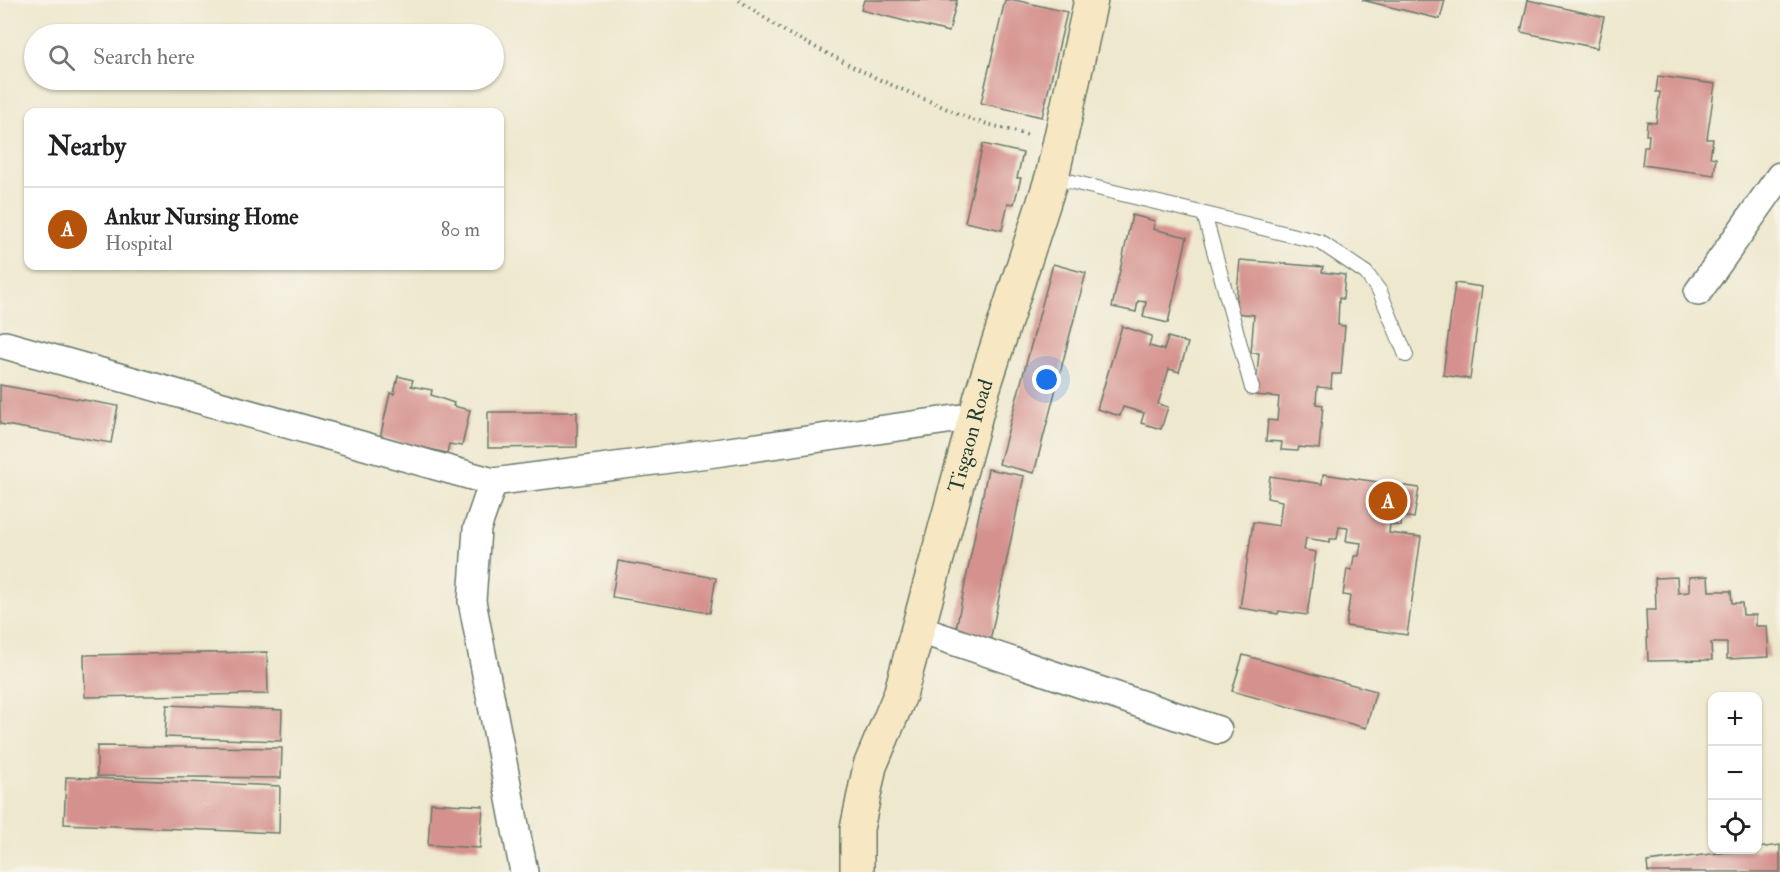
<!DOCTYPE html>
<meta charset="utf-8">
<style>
body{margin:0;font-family:"IM FELL Double Pica",serif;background:#f2f2f2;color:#202124}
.controls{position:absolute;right:18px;bottom:18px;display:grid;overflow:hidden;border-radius:12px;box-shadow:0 2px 4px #0004}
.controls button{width:54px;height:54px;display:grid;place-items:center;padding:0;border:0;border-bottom:2px solid #e0e0e0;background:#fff;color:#202124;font:30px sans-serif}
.you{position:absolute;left:1047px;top:380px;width:21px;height:21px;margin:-15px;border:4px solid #fff;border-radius:50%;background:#1a73e8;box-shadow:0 0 0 9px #1a73e833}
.badge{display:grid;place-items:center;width:39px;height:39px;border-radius:50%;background:#b45309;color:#fff;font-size:20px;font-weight:700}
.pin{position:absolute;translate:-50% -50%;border:3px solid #fff;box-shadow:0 2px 6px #0006}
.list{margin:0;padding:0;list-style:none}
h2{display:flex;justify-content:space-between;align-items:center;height:78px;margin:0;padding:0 24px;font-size:26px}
h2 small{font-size:20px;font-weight:400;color:#757577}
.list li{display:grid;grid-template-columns:39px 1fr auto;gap:18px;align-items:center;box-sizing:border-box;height:84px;padding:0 24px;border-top:2px solid #e0e0e0}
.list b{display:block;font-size:22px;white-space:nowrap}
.list p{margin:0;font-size:20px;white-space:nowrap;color:#757577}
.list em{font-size:20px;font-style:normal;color:#757577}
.icon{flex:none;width:33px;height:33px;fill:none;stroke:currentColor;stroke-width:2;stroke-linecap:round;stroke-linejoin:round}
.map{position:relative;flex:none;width:1780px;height:872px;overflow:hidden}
.search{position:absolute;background:#fff;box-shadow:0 2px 4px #0004;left:24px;top:24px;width:480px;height:66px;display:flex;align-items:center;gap:15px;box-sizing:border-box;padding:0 21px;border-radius:33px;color:#757577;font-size:22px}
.panel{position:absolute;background:#fff;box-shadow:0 2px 4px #0004;left:24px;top:108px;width:480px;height:162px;border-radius:12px}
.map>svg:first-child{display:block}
</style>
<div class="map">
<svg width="1780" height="872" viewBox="0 0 1780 872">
<rect width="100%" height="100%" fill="#f7f3e8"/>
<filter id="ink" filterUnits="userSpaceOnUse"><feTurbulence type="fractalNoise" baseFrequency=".0167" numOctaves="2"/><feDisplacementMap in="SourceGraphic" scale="12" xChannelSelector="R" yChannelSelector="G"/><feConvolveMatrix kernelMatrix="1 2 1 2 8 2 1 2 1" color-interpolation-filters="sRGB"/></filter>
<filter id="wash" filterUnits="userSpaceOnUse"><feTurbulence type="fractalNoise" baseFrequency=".008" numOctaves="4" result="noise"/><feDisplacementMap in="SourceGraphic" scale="24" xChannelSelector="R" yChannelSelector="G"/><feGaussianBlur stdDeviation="1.35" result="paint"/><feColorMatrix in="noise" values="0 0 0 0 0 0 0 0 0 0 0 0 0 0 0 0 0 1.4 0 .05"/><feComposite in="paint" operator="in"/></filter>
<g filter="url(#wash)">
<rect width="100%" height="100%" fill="#eee8ce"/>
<g id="blocks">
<g fill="#d5918d">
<path d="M864,0H957L949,32L861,10Z"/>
<path d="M1005,0H1015L1067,12L1042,117L981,103Z"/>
<path d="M1362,0H1445L1440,19Z"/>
<path d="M1528,0L1604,17L1597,48L1521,32Z"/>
<path d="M1658,76L1715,84L1707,139H1713L1710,157L1716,158L1714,175L1642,165L1644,147H1648L1649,135H1646L1647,122L1656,123L1660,92H1656Z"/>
<path d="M983,144L1023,153L1017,178H1021L1014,204L1008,203L1002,230L965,222Z"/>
<path d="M1132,215L1155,221L1153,229L1187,237L1168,323L1143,317L1146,302L1138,301L1136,312L1112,307Z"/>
<path d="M1240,260L1323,267L1322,272L1345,275L1343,299L1339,298L1338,325L1345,326L1341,374H1332L1331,388L1317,387L1316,404L1323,405L1319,449L1299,447L1298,451L1281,450L1282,442L1266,441L1268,420L1277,421L1279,397L1255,395L1259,353H1251L1254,315L1235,313Z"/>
<path d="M1053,264L1086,273L1034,473L999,464Z"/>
<path d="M1455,283L1482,287L1470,379L1443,375Z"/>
<path d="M1122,326L1152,336L1149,346L1164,350L1168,337L1188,343L1179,372L1169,369L1158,404L1168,407L1161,429L1141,423L1144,413L1123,407L1120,416L1097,409Z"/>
<path d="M398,376L413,380L411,386L432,390L431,395L454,403L453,406L470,410L462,446L449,444L447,453L380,438L390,393L394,394Z"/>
<path d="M0,385L118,406L111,443L0,424Z"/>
<path d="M488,412H577V447L488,448Z"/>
<path d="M988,469L1024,476L989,646L954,639Z"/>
<path d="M1323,474L1419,488L1414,518L1402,516L1401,526L1390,524L1389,533L1421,537L1407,635L1346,626L1350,596L1343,595L1347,569L1352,570L1354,556H1359L1361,543L1346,541L1348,528L1339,527L1337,539H1330V542L1306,538L1304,550L1316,552L1307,615L1279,611L1278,614L1240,608L1253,522L1279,526L1282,501L1267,498L1270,476L1322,484Z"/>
<path d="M618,561L716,578L710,613L612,597Z"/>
<path d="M1708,576L1709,591H1731L1732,603H1742L1743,615H1756V626H1767L1769,657L1727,659V643H1711L1712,660L1648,661L1646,610H1656L1655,578L1677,577L1678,593L1689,592V577Z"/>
<path d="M267,652L268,694L85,697L84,655Z"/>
<path d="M1243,655L1376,691L1366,728L1232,691Z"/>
<path d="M167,705L282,710L281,741L165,737Z"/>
<path d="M97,746L282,748L281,778L97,776Z"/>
<path d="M66,777L280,786L279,833L64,824Z"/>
<path d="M431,803L483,806L480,848L428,845Z"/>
<path d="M1780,845V872H1648L1647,862L1744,850H1758V848Z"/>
</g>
</g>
</g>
<g filter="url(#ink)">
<use href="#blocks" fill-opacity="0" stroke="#67796a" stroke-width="1.5"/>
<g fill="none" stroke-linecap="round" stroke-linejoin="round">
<defs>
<g id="lane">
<path d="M1052,177L1320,242L1366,273L1380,292L1406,355"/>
<path d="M1204,214L1252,388"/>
</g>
<g id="street">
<path d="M1698,292L1780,176"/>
<path d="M5,345L493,482L708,454L976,416"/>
<path d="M493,482L477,529L472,601L524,872"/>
<path d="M917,629L1218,730"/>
</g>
<g id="secondary">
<path id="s1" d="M857,872V829L870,766L900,695L981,396L1052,177L1091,0"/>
</g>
</defs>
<use href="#lane" stroke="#67796a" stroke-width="16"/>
<use href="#street" stroke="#67796a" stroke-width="30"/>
<use href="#secondary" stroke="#67796a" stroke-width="36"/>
<path stroke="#67796a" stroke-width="4" stroke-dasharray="1.5 4.5" stroke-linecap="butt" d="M739,0L787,33L878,79L973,120L1031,136"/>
<use href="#lane" stroke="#fff" stroke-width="14"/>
<use href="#street" stroke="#fff" stroke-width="27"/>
<use href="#secondary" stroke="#f7e8c3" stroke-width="33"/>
</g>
</g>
<g text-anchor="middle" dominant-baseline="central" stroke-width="5" stroke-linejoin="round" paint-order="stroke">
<g font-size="21" fill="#1f3d34" stroke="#f7f3e8">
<text stroke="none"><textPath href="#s1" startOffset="453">Tisgaon Road</textPath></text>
</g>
</g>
</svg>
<div class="controls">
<button>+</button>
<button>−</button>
<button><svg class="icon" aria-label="locate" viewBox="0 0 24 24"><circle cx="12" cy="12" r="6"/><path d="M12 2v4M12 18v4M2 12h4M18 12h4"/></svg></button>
</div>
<div class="you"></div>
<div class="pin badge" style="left:1388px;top:501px">A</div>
<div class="search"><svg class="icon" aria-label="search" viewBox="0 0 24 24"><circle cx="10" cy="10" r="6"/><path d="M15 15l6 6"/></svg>Search here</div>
<section class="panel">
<h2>Nearby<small></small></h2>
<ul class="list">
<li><span class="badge">A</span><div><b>Ankur Nursing Home</b><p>Hospital</p></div><em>80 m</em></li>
</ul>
</section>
</div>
